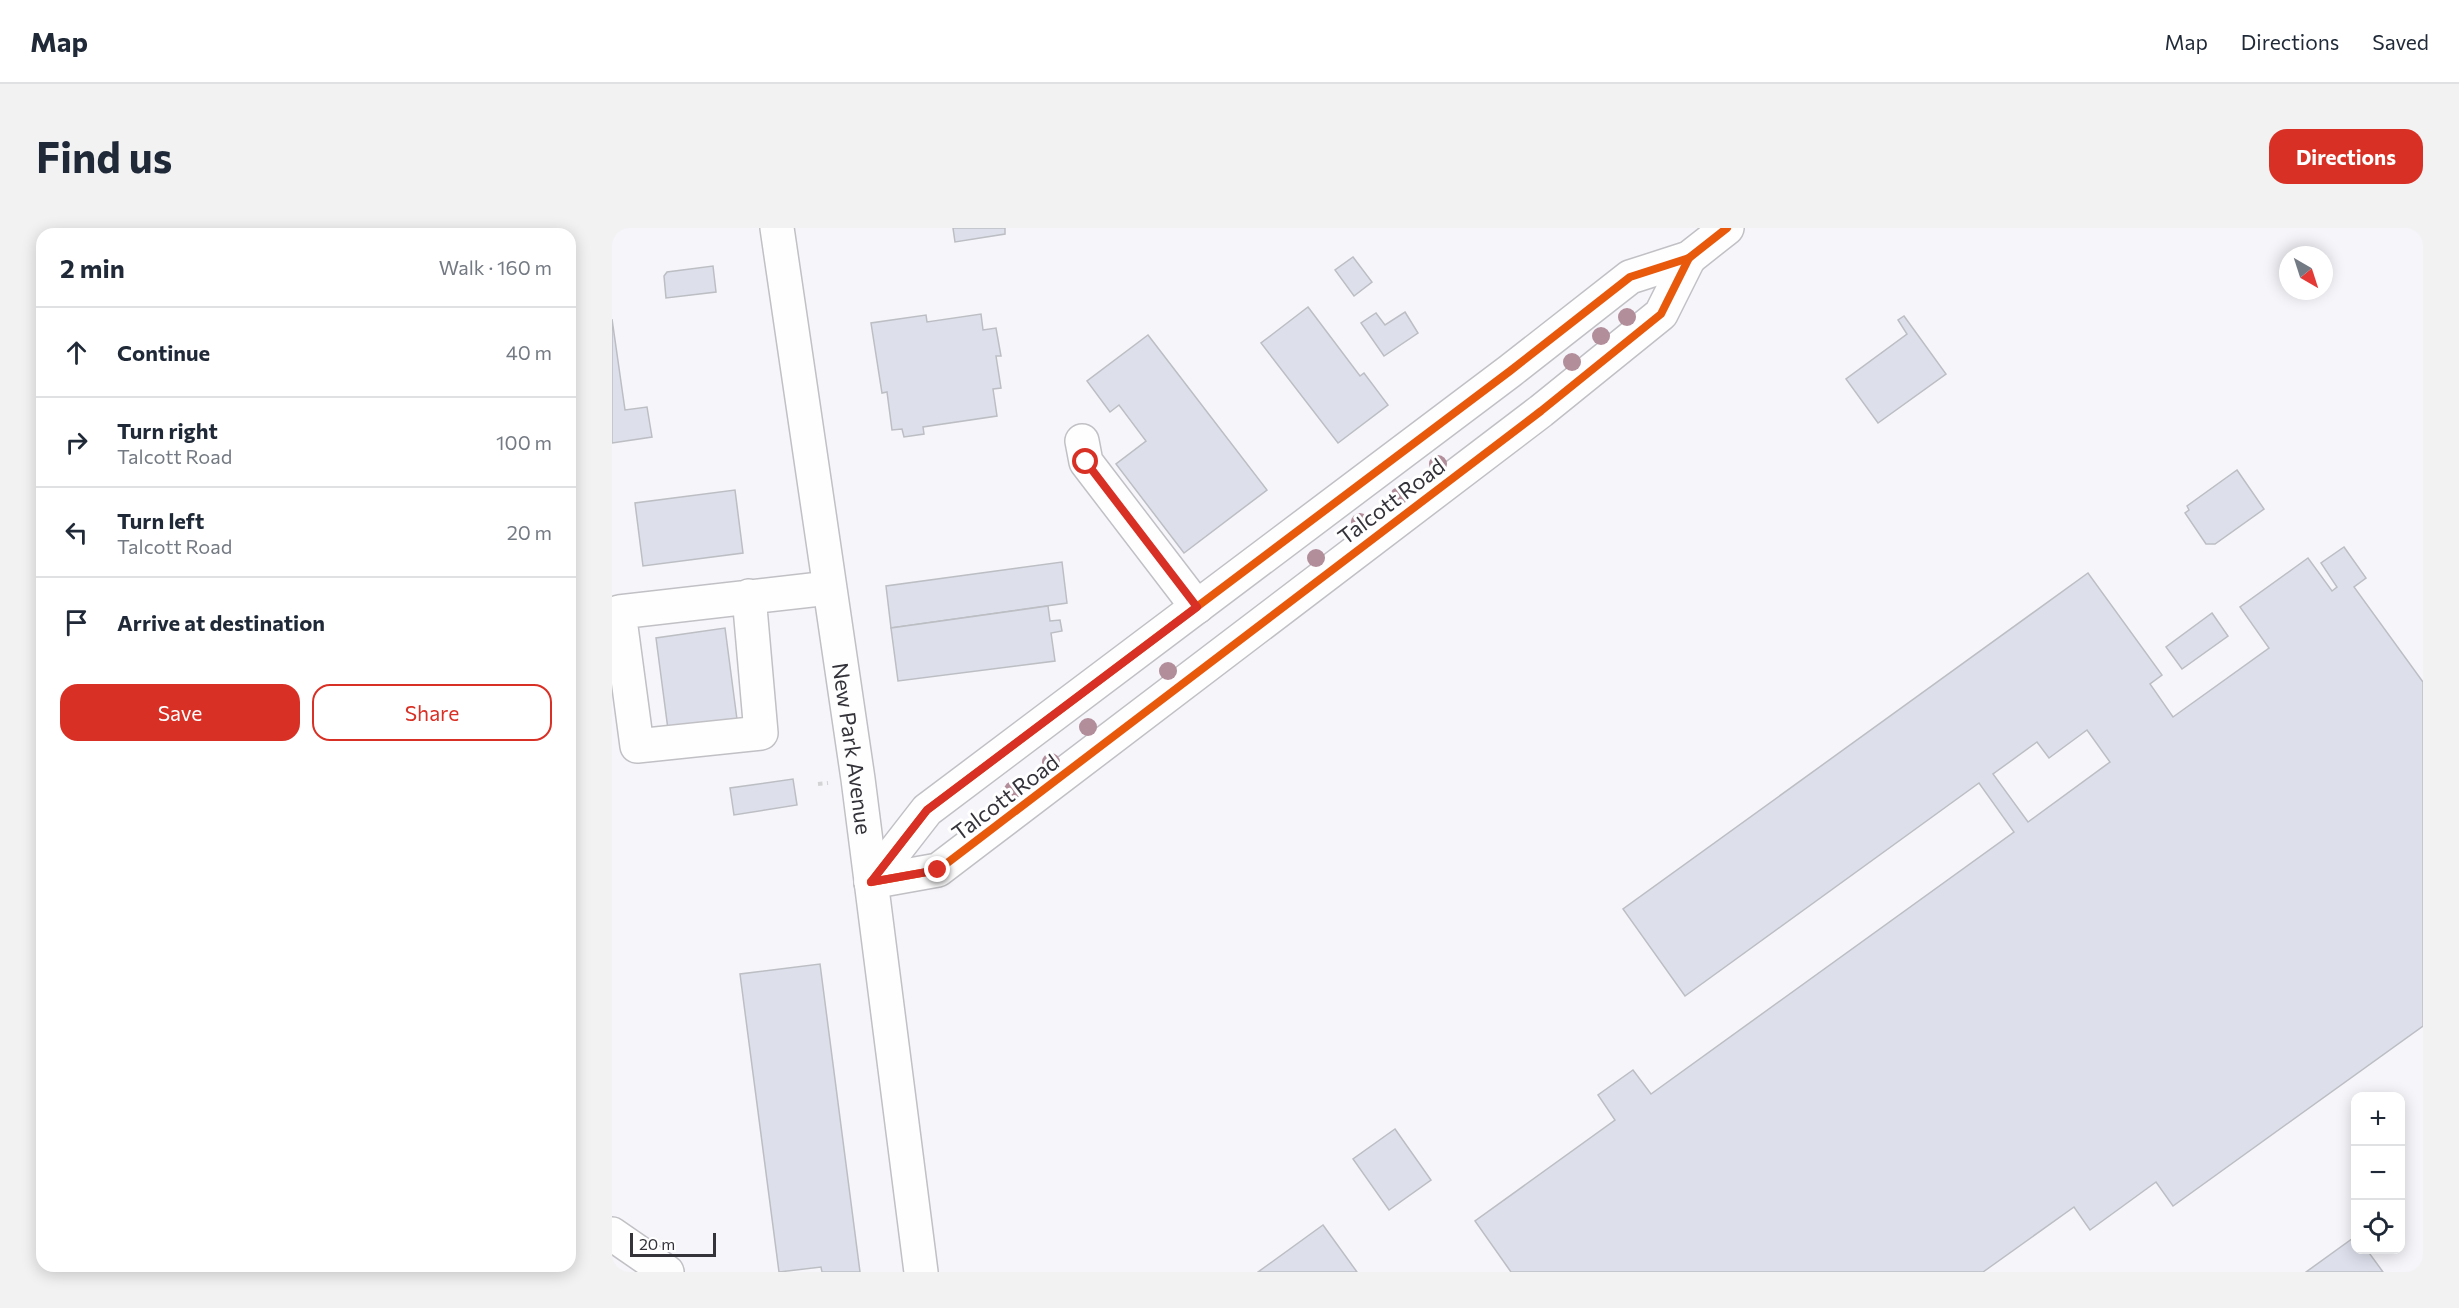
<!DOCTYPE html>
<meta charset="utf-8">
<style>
body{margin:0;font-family:Commissioner,sans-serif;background:#f2f2f3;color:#1f2937}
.controls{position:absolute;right:18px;bottom:18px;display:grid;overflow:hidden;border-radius:12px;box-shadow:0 3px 15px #0003}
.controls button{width:54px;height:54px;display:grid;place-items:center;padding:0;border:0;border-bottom:2px solid #e0e1e3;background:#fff;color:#1f2937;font:30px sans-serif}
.compass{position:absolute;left:1667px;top:18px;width:54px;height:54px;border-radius:50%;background:#fff;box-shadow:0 3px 15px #0003;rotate:141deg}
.scale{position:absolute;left:18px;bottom:15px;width:86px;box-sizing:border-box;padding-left:6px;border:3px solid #34333a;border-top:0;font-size:16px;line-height:21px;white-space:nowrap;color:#34333a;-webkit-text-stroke:4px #fff;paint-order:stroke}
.stop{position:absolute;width:18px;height:18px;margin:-14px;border:4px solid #d93025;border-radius:50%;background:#fff}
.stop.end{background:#d93025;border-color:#fff;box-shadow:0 2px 6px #0008}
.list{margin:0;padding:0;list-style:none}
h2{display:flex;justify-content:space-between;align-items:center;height:78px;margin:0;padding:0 24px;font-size:26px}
h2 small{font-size:20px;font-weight:400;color:#747a83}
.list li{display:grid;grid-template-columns:39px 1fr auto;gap:18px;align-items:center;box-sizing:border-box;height:90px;padding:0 24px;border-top:2px solid #e0e1e3}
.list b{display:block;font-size:22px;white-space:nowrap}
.list p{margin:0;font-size:20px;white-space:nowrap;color:#747a83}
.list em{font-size:20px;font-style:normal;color:#747a83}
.actions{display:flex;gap:12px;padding:18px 24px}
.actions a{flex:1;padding:14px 0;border:2px solid #d93025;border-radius:18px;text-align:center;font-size:21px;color:#d93025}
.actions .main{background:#d93025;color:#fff}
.icon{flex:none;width:33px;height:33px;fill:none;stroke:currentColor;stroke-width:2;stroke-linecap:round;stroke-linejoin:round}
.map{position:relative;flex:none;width:1811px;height:1044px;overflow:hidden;border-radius:18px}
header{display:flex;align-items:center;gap:36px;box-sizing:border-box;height:84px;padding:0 30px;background:#fff;border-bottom:2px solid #e0e1e3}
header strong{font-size:28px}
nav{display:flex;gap:33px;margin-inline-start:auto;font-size:21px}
.intro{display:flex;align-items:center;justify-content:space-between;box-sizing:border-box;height:144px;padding:0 36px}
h1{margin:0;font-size:42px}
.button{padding:15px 27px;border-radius:18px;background:#d93025;color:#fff;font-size:21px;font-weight:700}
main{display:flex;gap:36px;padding:0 36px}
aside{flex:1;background:#fff;border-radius:18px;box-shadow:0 3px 15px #0003}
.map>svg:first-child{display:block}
</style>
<header>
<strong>Map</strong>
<nav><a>Map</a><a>Directions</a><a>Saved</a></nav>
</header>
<div class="intro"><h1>Find us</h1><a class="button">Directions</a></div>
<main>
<aside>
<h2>2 min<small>Walk · 160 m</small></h2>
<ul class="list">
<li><svg class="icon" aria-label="ahead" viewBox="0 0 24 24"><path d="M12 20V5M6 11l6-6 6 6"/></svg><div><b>Continue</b></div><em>40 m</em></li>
<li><svg class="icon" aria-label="right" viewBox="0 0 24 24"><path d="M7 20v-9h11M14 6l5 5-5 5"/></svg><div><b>Turn right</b><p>Talcott Road</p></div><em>100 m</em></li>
<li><svg class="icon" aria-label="left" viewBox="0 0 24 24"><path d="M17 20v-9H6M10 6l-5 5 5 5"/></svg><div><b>Turn left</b><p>Talcott Road</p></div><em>20 m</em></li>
<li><svg class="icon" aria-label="arrive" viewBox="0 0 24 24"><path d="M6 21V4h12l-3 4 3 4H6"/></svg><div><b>Arrive at destination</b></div></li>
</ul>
<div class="actions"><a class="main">Save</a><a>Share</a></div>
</aside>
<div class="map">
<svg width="1811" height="1044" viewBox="0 0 1811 1044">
<rect width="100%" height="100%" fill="#f5f5fa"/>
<g fill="#dde0eb" stroke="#bcbec4" stroke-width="1.5" fill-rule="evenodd">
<path d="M341,0H393V6L343,14Z"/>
<path d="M741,29L760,54L742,68L723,42Z"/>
<path d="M101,38L104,64L54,70L52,48L55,44Z"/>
<path d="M696,79L748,148L752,145L776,177L726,215L649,115Z"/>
<path d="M793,84L806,105L772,128L749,95L764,85L773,97Z"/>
<path d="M369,86L371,102L384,100L389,128H384L389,160L381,161L385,188L311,199L312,206L292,209L290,201L280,202L275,164L270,165L259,95L314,87L315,94Z"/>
<path d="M1292,88L1334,146L1266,195L1234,151L1295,106L1286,92Z"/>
<path d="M0,91L13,182L35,179L40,209L0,215Z"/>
<path d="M536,107L655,262L572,325L504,236L534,213L507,177L498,184L475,153Z"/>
<path d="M1625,242L1652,281L1603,316H1594L1573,285L1577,282L1575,278Z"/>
<path d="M123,262L131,325L31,338L23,275Z"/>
<path d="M1732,319L1754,350L1742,359L1811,454V798L1561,978L1544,954L1478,1002L1462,979L1371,1044H899L863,993L1003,892L986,867L1021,842L1039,866L1402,604L1367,555L1073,768L1011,681L1476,345L1550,447L1538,456L1561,489L1657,420L1628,379L1696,330L1720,363L1725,359L1709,335ZM1475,502L1498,534L1416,594L1381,546L1425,514L1437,530Z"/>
<path d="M450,334L455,375L279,400L274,358Z"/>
<path d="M436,378L438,393L448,392L450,403L439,405L443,433L286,453L279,400Z"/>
<path d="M1600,385L1616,408L1570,441L1554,419Z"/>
<path d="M113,400L126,499L57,509L44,410Z"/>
<path d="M181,551L185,577L122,587L118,560Z"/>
<path d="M208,736L248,1044H210L209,1039L167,1044L128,746Z"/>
<path d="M783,901L819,952L777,982L741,931Z"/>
<path d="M711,997L745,1044H646Z"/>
<path d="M1744,1008V1022H1755L1771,1044H1694Z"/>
</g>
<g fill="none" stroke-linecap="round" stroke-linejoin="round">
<defs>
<g id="minor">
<path d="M470,213L474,234L585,379"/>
<path d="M137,368L149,505L25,518L7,384L217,360"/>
<path d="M259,654L315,582L898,143L1018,49L1077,30L1115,0"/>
<path d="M259,654L326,642L368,610L929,183L1049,86L1077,30"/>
<path d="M0,1006L55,1044"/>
</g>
<g id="major">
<path id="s1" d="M165,0L246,551L309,1044"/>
</g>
</defs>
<use href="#minor" stroke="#c1c0c5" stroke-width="36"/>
<use href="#major" stroke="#c1c0c5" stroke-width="36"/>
<path stroke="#d3d3d6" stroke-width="4" stroke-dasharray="4.5 4.5" stroke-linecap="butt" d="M206,556L216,555"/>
<use href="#minor" stroke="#fefefe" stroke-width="33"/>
<use href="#major" stroke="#fefefe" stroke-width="33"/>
<defs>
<g id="cycleway">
<path d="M259,654L315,582L898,143L1018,49L1077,30L1115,0"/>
<path d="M259,654L326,642L368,610L929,183L1049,86L1077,30"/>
</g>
</defs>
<use href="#cycleway" stroke="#fff" stroke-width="11"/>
<use href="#cycleway" stroke="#e8590c" stroke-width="8"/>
</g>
<g fill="#b28d9a">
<circle cx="1015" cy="89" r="9"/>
<circle cx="989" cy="108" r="9"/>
<circle cx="960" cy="134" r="9"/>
<circle cx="826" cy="236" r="9"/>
<circle cx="787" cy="268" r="9"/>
<circle cx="748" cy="294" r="9"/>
<circle cx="704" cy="330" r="9"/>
<circle cx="556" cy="443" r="9"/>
<circle cx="476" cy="499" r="9"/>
<circle cx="439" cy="534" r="9"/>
<circle cx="401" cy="562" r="9"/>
</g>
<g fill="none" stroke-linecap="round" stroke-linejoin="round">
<path stroke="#d93025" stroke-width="8" d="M326,642L259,654L315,582L585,379L474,234"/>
</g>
<g text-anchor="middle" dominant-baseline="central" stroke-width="6" stroke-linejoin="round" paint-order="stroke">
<g font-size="22" fill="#34333a" stroke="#fff">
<text transform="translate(779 273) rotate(-37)">Talcott Road</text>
<text stroke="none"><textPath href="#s1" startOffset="526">New Park Avenue</textPath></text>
<text transform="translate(393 569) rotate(-37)">Talcott Road</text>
</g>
</g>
</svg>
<div class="controls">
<button>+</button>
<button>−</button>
<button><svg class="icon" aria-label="locate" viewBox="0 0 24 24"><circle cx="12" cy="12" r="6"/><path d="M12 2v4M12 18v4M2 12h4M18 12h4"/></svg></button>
</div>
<svg class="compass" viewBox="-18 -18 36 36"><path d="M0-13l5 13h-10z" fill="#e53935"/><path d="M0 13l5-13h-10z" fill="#747a83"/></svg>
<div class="scale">20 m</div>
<div class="stop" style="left:474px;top:234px"></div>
<div class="stop end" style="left:326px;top:642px"></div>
</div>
</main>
